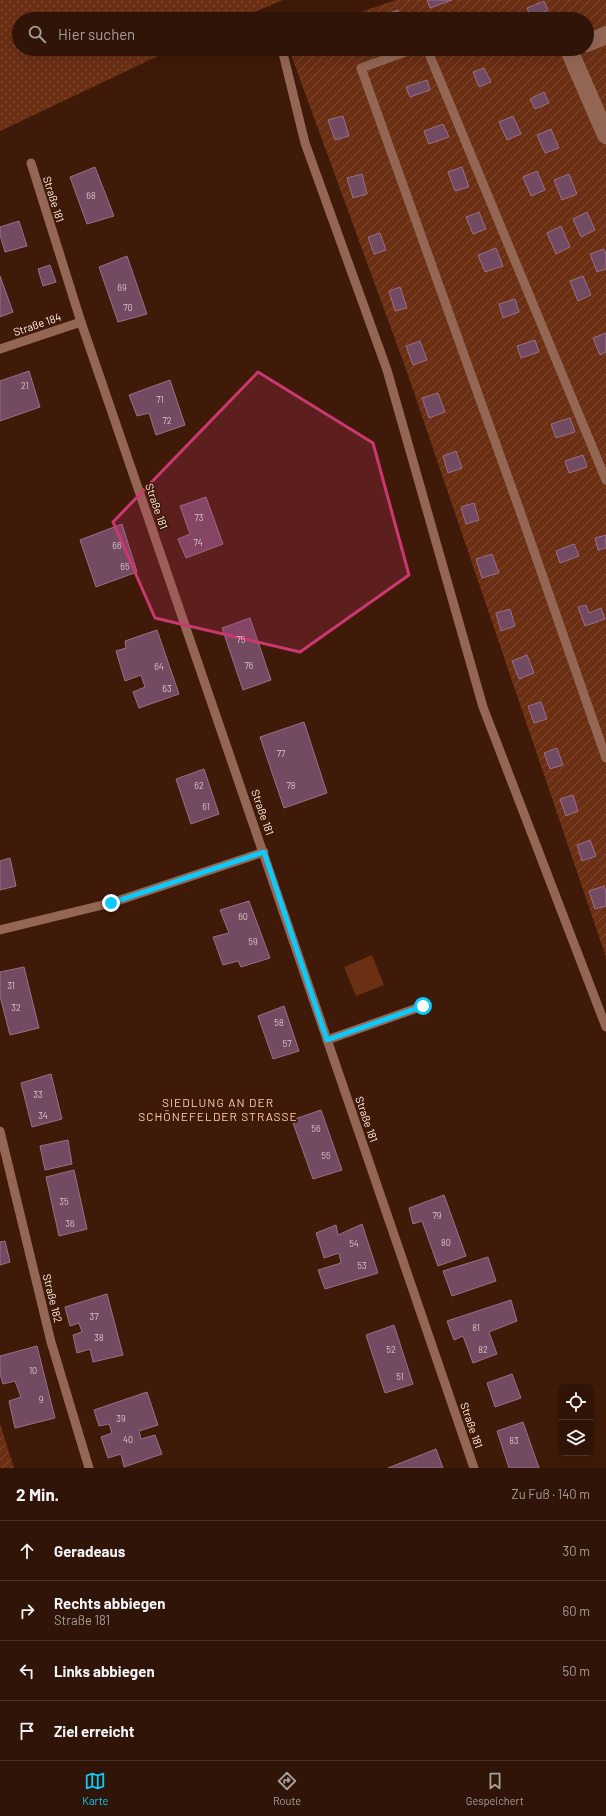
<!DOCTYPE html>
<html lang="de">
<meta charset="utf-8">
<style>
body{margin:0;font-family:Barlow,sans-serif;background:#3c2115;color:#f1f3f6}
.controls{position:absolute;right:12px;bottom:12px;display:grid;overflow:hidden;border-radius:6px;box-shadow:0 4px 16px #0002}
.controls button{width:36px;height:36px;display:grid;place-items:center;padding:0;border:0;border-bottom:1px solid #4b3328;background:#301407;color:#f1f3f6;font:20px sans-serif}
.stop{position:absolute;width:12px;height:12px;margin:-9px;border:3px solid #0ccafa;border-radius:50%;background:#fff}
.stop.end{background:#0ccafa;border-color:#fff;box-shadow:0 1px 4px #0008}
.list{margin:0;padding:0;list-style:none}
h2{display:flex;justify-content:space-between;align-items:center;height:52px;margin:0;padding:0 16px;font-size:17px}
h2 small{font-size:13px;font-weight:400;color:#a89e9b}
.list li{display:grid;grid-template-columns:26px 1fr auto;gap:12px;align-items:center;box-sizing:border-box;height:60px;padding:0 16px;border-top:1px solid #4b3328}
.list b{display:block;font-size:15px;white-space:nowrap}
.list p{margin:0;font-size:13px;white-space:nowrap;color:#a89e9b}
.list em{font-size:13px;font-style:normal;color:#a89e9b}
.icon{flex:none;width:22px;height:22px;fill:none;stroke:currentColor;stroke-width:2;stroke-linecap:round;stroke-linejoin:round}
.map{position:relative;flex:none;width:606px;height:1468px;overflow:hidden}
.search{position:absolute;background:#301407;box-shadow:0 4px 16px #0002;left:12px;right:12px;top:12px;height:44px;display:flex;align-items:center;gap:10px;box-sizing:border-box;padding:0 14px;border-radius:22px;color:#a89e9b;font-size:15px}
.sheet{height:292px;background:#301407}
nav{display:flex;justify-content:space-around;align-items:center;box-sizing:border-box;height:56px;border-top:1px solid #4b3328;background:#301407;font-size:11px;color:#a89e9b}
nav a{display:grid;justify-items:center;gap:2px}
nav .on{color:#0ccafa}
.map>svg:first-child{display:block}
</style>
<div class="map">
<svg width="606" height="1468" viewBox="0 0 606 1468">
<defs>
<pattern id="grass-dots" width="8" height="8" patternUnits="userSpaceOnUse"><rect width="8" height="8" fill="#6b2f14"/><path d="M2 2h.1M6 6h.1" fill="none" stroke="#814d36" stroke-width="1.8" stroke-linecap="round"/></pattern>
<pattern id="garden-furrows" width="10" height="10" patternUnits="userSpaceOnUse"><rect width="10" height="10" fill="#6b2f14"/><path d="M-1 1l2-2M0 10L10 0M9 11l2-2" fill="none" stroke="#814d36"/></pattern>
</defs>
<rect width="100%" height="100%" fill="#401a09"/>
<path fill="url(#grass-dots)" d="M0,0H283L238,19H19V49H173L0,131Z"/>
<g fill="url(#garden-furrows)">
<path d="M396,0H606V957L407,372L289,49H587V19H340Z"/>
<path d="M0,1424L14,1468H0Z"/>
</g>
<path fill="#6b2f14" d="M372,955L384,985L356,996L344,967Z"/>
<g fill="#724a62" stroke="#9a6f88">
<path d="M427,0H452L430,8Z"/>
<path d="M544,1L548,10L531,18L527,8Z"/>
<path d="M398,10L400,19H387L386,14Z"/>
<path d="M484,68L491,82L479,87L473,72Z"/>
<path d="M427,80L430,90L410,97L406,87Z"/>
<path d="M544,92L549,103L535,109L530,99Z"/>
<path d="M343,116L349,136L335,140L328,120Z"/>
<path d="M513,116L521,134L507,140L499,122Z"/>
<path d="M443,124L449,137L429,144L424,131Z"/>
<path d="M551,129L559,148L545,153L537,135Z"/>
<path d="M95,167L114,216L87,224L70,177Z"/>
<path d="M462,167L469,187L455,191L448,172Z"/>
<path d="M537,171L545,190L531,196L523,177Z"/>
<path d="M362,174L367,194L353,198L347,178Z"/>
<path d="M569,174L577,194L562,200L554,180Z"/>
<path d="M479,212L486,229L473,234L466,217Z"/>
<path d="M587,212L595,230L581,237L573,219Z"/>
<path d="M19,221L27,246L5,252L0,235V227Z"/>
<path d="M561,226L570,247L556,254L547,233Z"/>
<path d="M380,233L386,250L374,254L368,237Z"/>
<path d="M496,248L503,266L485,272L478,255Z"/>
<path d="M604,249L606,254V269L597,272L590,254Z"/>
<path d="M127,256L147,314L118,322L99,267Z"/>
<path d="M50,265L56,282L43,286L38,269Z"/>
<path d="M0,276L13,312L0,317Z"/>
<path d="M583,276L591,295L578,301L570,281Z"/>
<path d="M400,287L407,308L395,311L389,291Z"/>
<path d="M515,299L519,312L503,318L499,304Z"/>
<path d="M606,333V352L600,355L593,338Z"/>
<path d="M535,340L539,352L521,358L517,346Z"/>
<path d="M420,341L427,360L413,365L406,346Z"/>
<path d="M29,371L40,407L0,421V381Z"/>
<path d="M170,380L185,425L156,435L149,413L137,416L129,395Z"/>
<path d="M438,393L445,412L429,418L422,398Z"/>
<path d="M570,418L575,432L556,438L551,424Z"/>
<path d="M456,451L462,468L448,473L443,456Z"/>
<path d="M583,455L587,467L569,473L565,461Z"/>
<path d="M206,497L223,544L186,558L178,539L190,534L180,506Z"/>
<path d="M474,503L479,520L466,524L461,507Z"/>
<path d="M122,524L137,572L96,587L80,540Z"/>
<path d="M606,535V548L598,550L595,538Z"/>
<path d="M574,544L579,556L560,563L556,551Z"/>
<path d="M492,554L499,573L482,578L476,559Z"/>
<path d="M586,605L589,613L601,608L605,619L585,626L578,607Z"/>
<path d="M510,609L515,626L501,631L496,613Z"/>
<path d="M250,618L271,680L243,690L222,628Z"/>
<path d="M157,630L179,694L139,708L133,692L145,687L141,675L125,681L116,651L126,648L125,641Z"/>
<path d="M527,655L534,673L519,679L512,661Z"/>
<path d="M541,702L547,719L534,723L528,706Z"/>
<path d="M304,722L327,793L284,808L260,737Z"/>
<path d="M557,748L563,765L550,769L544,753Z"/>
<path d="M204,769L219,814L191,824L176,779Z"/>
<path d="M573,795L578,811L566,816L560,799Z"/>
<path d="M590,840L596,856L582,861L577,845Z"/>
<path d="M10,858L16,886L0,890V861Z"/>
<path d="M604,886L606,892V906L595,909L589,891Z"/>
<path d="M249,901L270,958L241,967L238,961L223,965L213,937L229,933L220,910Z"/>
<path d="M24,967L39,1028L10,1035L0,996V972Z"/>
<path d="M284,1006L299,1051L273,1059L258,1016Z"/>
<path d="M51,1074L62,1119L32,1127L21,1083Z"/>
<path d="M321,1110L342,1170L313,1179L292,1120Z"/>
<path d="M68,1140L72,1164L45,1170L40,1146Z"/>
<path d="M74,1170L87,1229L59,1236L46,1177Z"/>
<path d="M444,1195L466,1256L438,1266L422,1221L413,1224L409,1208Z"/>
<path d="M362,1224L378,1273L325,1289L318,1270L341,1263L339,1253L324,1258L316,1233L336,1225L338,1235Z"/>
<path d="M5,1241L10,1262L0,1265V1242Z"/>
<path d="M488,1257L496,1281L452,1296L443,1271Z"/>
<path d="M107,1294L123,1355L93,1362L90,1349L77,1353L73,1335L82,1332L79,1323L70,1326L65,1307Z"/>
<path d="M511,1300L517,1321L489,1332L497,1354L473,1363L463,1336L454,1340L447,1321Z"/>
<path d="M394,1325L413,1384L385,1393L366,1335Z"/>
<path d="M37,1346L55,1418L15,1428L9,1401L21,1397L15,1381L3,1384L0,1374V1356Z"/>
<path d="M512,1374L521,1398L495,1407L487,1383Z"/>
<path d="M147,1392L158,1425L139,1431L141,1439L155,1435L162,1454L124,1467L121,1454L108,1458L101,1437L112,1433L109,1424L99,1426L94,1410Z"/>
<path d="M523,1422L539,1468H509L497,1431Z"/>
<path d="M436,1449L443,1468H388Z"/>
</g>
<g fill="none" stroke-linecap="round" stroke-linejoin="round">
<g stroke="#946755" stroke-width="9">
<path d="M282,49L305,143L387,370L483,707L606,1027"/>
<path d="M414,49L361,68L520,511L606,758"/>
<path d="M427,49L606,480"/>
<path d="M31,163L81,322L474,1468"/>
<path d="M0,349L81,322"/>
<path d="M0,930L111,903L264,852"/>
<path d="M327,1040L423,1006"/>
<path d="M0,1131L51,1342L89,1468"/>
</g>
<g stroke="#946755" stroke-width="18">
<path d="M587,43L606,35"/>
<path d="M572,49L569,50L606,135"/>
</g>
</g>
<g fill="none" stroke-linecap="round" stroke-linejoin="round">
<path stroke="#0ccafa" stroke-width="5" d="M111,903L264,852L327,1040L423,1006"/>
</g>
<path fill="#cb3870" fill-opacity="0.2" stroke="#cb3870" stroke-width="3" stroke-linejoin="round" d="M258,372L373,443L409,575L300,652L155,618L113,522Z"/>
<g text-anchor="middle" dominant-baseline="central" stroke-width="3.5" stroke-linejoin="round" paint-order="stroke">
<g font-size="9" fill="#dcc5c6">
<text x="91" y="195">68</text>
<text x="122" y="287">69</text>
<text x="128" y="307">70</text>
<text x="25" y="385">21</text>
<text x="160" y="399">71</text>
<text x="167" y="420">72</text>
<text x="199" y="517">73</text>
<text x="198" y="542">74</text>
<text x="117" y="545">66</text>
<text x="125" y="566">65</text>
<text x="241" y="639">75</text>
<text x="249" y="665">76</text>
<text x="159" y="666">64</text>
<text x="167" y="688">63</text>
<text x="281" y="753">77</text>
<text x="199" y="785">62</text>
<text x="291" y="785">78</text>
<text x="206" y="806">61</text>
<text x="243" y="916">60</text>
<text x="253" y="941">59</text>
<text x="11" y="985">31</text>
<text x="16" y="1007">32</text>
<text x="279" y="1022">58</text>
<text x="287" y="1043">57</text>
<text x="38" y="1094">33</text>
<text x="43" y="1115">34</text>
<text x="316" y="1128">56</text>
<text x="326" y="1155">55</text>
<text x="64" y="1201">35</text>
<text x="437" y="1215">79</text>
<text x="70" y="1223">36</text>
<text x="446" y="1242">80</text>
<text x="354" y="1243">54</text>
<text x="362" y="1265">53</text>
<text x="94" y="1316">37</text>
<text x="476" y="1327">81</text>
<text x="99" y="1337">38</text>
<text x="391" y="1349">52</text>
<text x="483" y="1349">82</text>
<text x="33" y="1370">10</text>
<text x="400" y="1376">51</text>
<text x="41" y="1399">9</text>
<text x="121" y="1418">39</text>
<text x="128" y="1439">40</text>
<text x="514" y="1440">83</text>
</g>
<g font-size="11" fill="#ffeee8" stroke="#401a09">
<text transform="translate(54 199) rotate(73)">Straße 181</text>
<text transform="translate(37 324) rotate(-19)">Straße 184</text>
<text transform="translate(157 506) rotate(71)">Straße 181</text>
<text transform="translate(263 812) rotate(71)">Straße 181</text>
<text transform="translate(367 1119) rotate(71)">Straße 181</text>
<text transform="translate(53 1298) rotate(76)">Straße 182</text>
<text transform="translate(472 1425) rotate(71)">Straße 181</text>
</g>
<g font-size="12" letter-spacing="1" fill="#fcc9b4" stroke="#401a09">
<text x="218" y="1102">SIEDLUNG AN DER<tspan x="218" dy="14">SCHÖNEFELDER STRASSE</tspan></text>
</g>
</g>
</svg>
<div class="controls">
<button><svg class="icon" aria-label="locate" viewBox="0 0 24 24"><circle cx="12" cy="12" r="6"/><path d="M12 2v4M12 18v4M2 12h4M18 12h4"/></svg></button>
<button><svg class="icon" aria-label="layers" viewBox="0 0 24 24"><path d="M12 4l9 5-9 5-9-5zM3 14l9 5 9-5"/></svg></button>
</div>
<div class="stop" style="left:423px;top:1006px"></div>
<div class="stop end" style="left:111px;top:903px"></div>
<div class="search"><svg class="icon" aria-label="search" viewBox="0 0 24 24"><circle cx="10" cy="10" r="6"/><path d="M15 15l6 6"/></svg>Hier suchen</div>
</div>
<section class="sheet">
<h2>2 Min.<small>Zu Fuß · 140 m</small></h2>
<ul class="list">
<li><svg class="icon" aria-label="ahead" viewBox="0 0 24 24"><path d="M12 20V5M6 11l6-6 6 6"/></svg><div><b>Geradeaus</b></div><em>30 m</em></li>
<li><svg class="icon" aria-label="right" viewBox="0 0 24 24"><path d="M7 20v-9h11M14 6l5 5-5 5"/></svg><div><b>Rechts abbiegen</b><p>Straße 181</p></div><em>60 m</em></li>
<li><svg class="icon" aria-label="left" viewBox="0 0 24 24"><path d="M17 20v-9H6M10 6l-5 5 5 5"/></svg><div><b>Links abbiegen</b></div><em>50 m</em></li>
<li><svg class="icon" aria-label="arrive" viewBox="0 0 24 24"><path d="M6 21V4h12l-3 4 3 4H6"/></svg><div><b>Ziel erreicht</b></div></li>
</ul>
</section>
<nav>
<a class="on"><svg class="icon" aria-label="map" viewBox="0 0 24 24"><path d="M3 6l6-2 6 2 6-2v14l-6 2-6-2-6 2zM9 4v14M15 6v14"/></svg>Karte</a>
<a><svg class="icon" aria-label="directions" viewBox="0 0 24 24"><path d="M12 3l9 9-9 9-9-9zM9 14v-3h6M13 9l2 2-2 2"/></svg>Route</a>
<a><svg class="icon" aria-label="saved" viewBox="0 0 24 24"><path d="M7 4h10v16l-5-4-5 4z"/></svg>Gespeichert</a>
</nav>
